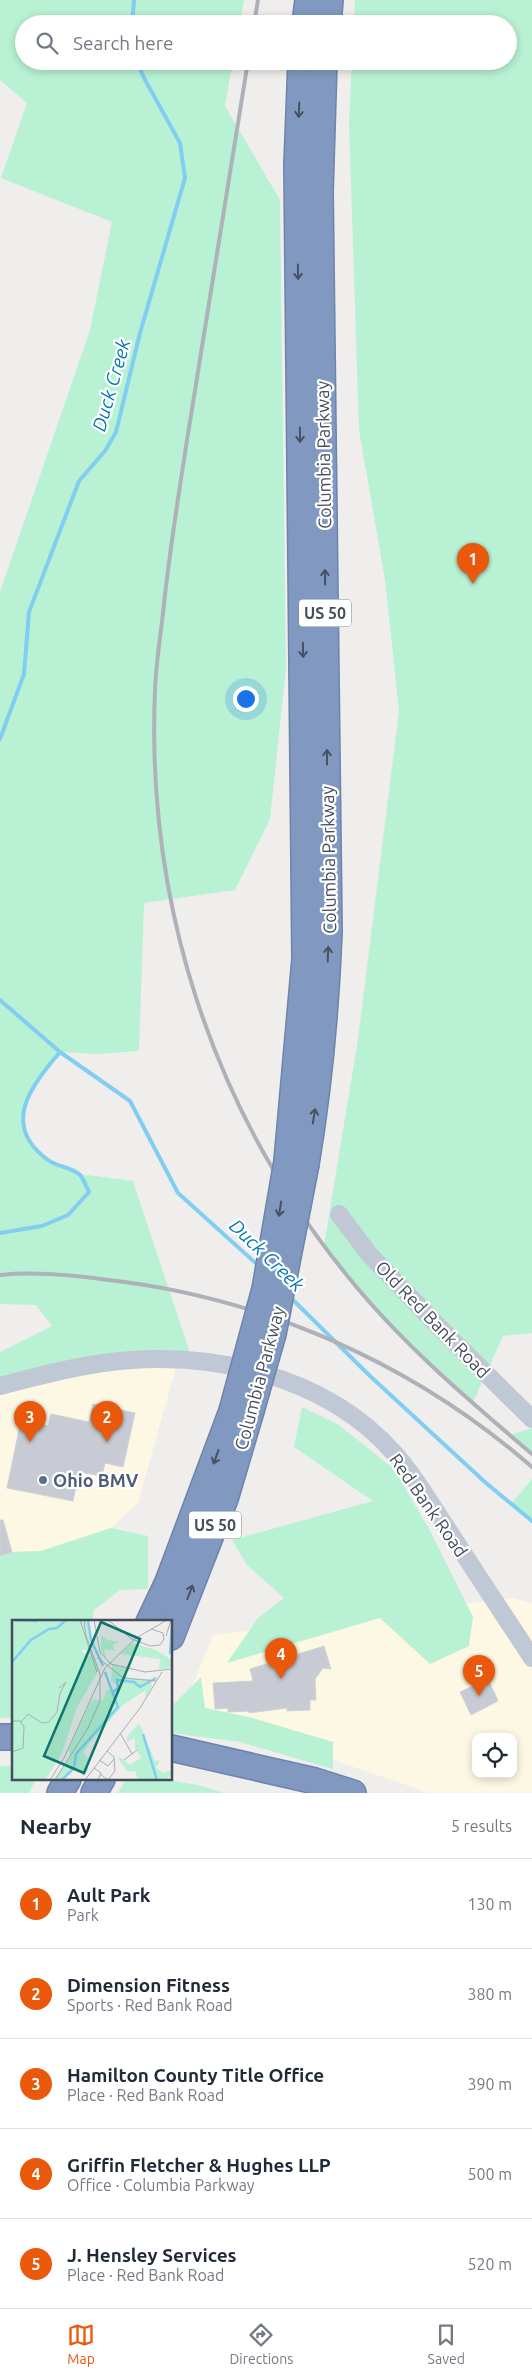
<!DOCTYPE html>
<meta charset="utf-8">
<style>
body{margin:0;font-family:Ubuntu,sans-serif;background:#f6f6f7;color:#1f2937}
.controls{position:absolute;right:15px;bottom:15px;display:grid;overflow:hidden;border-radius:10px;box-shadow:0 2px 8px #0003}
.controls button{width:45px;height:45px;display:grid;place-items:center;padding:0;border:0;border-bottom:1px solid #e0e1e3;background:#fff;color:#1f2937;font:25px sans-serif}
.you{position:absolute;left:245px;top:698px;width:18px;height:18px;margin:-12px;border:4px solid #fff;border-radius:50%;background:#1a73e8;box-shadow:0 0 0 8px #1a73e833}
.badge{display:grid;place-items:center;width:32px;height:32px;border-radius:50%;background:#ea580c;color:#fff;font-size:16px;font-weight:700}
.pin{position:absolute;translate:-50% -41px;filter:drop-shadow(0 1px 2px #0008)}
.pin::after{content:'';position:absolute;top:26px;width:18px;height:15px;background:inherit;clip-path:polygon(0 0,100% 0,50% 100%)}
.list{margin:0;padding:0;list-style:none}
h2{display:flex;justify-content:space-between;align-items:center;height:65px;margin:0;padding:0 20px;font-size:21px}
h2 small{font-size:16px;font-weight:400;color:#747a83}
.list li{display:grid;grid-template-columns:32px 1fr auto;gap:15px;align-items:center;box-sizing:border-box;height:90px;padding:0 20px;border-top:1px solid #e0e1e3}
.list b{display:block;font-size:19px;white-space:nowrap}
.list p{margin:0;font-size:16px;white-space:nowrap;color:#747a83}
.list em{font-size:16px;font-style:normal;color:#747a83}
.icon{flex:none;width:28px;height:28px;fill:none;stroke:currentColor;stroke-width:2;stroke-linecap:round;stroke-linejoin:round}
.map{position:relative;flex:none;width:532px;height:1793px;overflow:hidden}
.search{position:absolute;background:#fff;box-shadow:0 2px 8px #0003;left:15px;right:15px;top:15px;height:55px;display:flex;align-items:center;gap:12px;box-sizing:border-box;padding:0 18px;border-radius:28px;color:#747a83;font-size:19px}
.sheet{height:515px;background:#fff}
nav{display:flex;justify-content:space-around;align-items:center;box-sizing:border-box;height:70px;border-top:1px solid #e0e1e3;background:#fff;font-size:14px;color:#747a83}
nav a{display:grid;justify-items:center;gap:2px}
nav .on{color:#ea580c}
.map>svg:first-child{display:block}
</style>
<div class="map">
<svg width="532" height="1793" viewBox="0 0 532 1793">
<rect width="100%" height="100%" fill="#f0eded"/>
<g fill="#fdf8e4" fill-rule="evenodd">
<path d="M178,1360L138,1503L111,1528L41,1551L12,1552L0,1556V1386Z"/>
<path d="M513,1598L532,1603V1793H430L183,1709L213,1635ZM476,1737H513V1774H476Z"/>
</g>
<g fill="#b8f1d4">
<path d="M0,0H244L240,24H24V61H233L225,106L280,200L286,669L270,819L235,890L144,903L139,1051L98,1054L60,1052L47,1068L25,1101L24,1125L27,1139L48,1160L79,1174L133,1181L193,1362L178,1360L0,1386V1352L52,1326L36,1305L0,1304V592L90,330L112,222L1,178L27,103L0,80Z"/>
<path d="M355,0H532V1333L503,1336L473,1402L382,1317L324,1246L358,1039L399,711L385,580L359,430L349,122L352,61H508V24H354Z"/>
<path d="M302,1407L339,1425L394,1469L429,1529L473,1617L469,1646L430,1664L380,1618L227,1663L258,1618L284,1598L247,1565L232,1540L373,1501L294,1447Z"/>
<path d="M532,1428V1454L510,1435Z"/>
<path d="M532,1479V1521L511,1504Z"/>
<path d="M111,1528L148,1536V1589L120,1590L94,1610L92,1622H14V1718H0V1556L12,1552L41,1551Z"/>
<path d="M201,1677L205,1708L249,1717L333,1742V1769L240,1742L171,1733V1707Z"/>
<path d="M0,1766H14V1779H36L29,1793H0Z"/>
<path d="M126,1779C158,1779 193,1781 223,1793H118Z"/>
</g>
<g fill="none" stroke-linecap="round" stroke-linejoin="round">
<g stroke="#82cef1" stroke-width="4">
<path d="M132,24L134,0"/>
<path d="M0,739L24,674L29,612L79,481L105,451L116,432L140,333L185,178L180,143L144,78L137,61"/>
<path d="M0,1000L60,1052L130,1101L178,1193L260,1267"/>
<path d="M0,1233L42,1226L68,1215L89,1192C86,1187 84,1179 80,1175C72,1167 57,1167 48,1160C0,1125 31,1086 60,1052"/>
<path d="M290,1297L370,1376L486,1483L532,1521"/>
</g>
</g>
<g fill="#c8cbd3" stroke="#d1d2d9">
<path d="M93,1404L135,1413L123,1467L105,1463L102,1476L79,1472L73,1501L7,1488L21,1420L48,1426L51,1414L89,1422Z"/>
<path d="M0,1520H3L12,1552L0,1556Z"/>
<path d="M324,1646L331,1669L323,1668L315,1679L316,1700H310V1710L287,1711V1708L249,1713V1711L228,1712V1708L215,1709L213,1683L253,1681L250,1669Z"/>
<path d="M488,1679L498,1701L471,1715L460,1692Z"/>
</g>
<g fill="none" stroke-linecap="round" stroke-linejoin="round">
<defs>
<g id="highway">
<path d="M305,24L308,0"/>
<path d="M328,24L330,0"/>
<path d="M287,1161L305,959L297,165L301,61"/>
<path d="M306,1164C319,1086 326,1010 329,932L320,191L324,61"/>
<path d="M149,1622L168,1582L232,1411"/>
<path d="M171,1637L225,1499L251,1411"/>
<path d="M0,1737H14"/>
<path d="M171,1748L315,1781L353,1793"/>
<path d="M60,1793L68,1779"/>
<path d="M94,1793L102,1779"/>
</g>
</defs>
<use href="#highway" stroke="#6d84ab" stroke-width="28"/>
<g stroke="#bfc8d4" stroke-width="18">
<path d="M339,1214L369,1254L438,1326L532,1419"/>
<path d="M0,1386C34,1377 68,1368 103,1363C206,1349 324,1373 395,1454C415,1476 430,1503 447,1528C475,1572 504,1615 532,1658"/>
</g>
<use href="#highway" stroke="#8199c0" stroke-width="25"/>
<g stroke="#afb1b8" stroke-width="4">
<path d="M254,24L258,0"/>
<path d="M248,61C229,177 211,293 192,409C181,477 170,545 163,613C160,639 156,664 155,690C146,902 211,1107 345,1273C399,1341 466,1398 532,1454"/>
<path d="M0,1275C36,1271 74,1275 109,1280C265,1298 414,1364 532,1467"/>
</g>
<defs>
<g id="highway-bridge">
<path d="M232,1411L265,1289L287,1161"/>
<path d="M251,1411L273,1334L306,1164"/>
</g>
</defs>
<use href="#highway-bridge" stroke="#6d84ab" stroke-width="28" stroke-linecap="butt"/>
<use href="#highway-bridge" stroke="#8199c0" stroke-width="25"/>
</g>
<defs><path id="oneway-shaft" d="M-6 0H5M1.5-3L5.5 0L1.5 3" fill="none" stroke-width="1.6" stroke-linecap="round" stroke-linejoin="round" transform="scale(1.25)"/></defs>
<g stroke="#475261">
<use href="#oneway-shaft" transform="translate(299 110) rotate(92)"/>
<use href="#oneway-shaft" transform="translate(298 272) rotate(89)"/>
<use href="#oneway-shaft" transform="translate(300 435) rotate(89)"/>
<use href="#oneway-shaft" transform="translate(325 577) rotate(-91)"/>
<use href="#oneway-shaft" transform="translate(303 650) rotate(89)"/>
<use href="#oneway-shaft" transform="translate(327 757) rotate(-90)"/>
<use href="#oneway-shaft" transform="translate(328 954) rotate(-88)"/>
<use href="#oneway-shaft" transform="translate(314 1116) rotate(-81)"/>
<use href="#oneway-shaft" transform="translate(280 1209) rotate(99)"/>
<use href="#oneway-shaft" transform="translate(216 1457) rotate(110)"/>
<use href="#oneway-shaft" transform="translate(190 1592) rotate(-69)"/>
</g>
<circle fill="#5c6f8a" stroke="#fff" stroke-width="2" cx="43" cy="1480" r="5"/>
<g text-anchor="middle" dominant-baseline="central" stroke-width="4.5" stroke-linejoin="round" paint-order="stroke">
<g fill="#fff" stroke="#7c838d" stroke-width="1">
<rect x="299" y="599.5" width="52" height="27" rx="4"/>
<rect x="189" y="1511.5" width="52" height="27" rx="4"/>
</g>
<g font-size="16" font-weight="bold" fill="#444e5c">
<text x="325" y="613">US 50</text>
<text x="215" y="1525">US 50</text>
</g>
<g font-size="18" fill="#444e5c" stroke="#fff">
<text transform="translate(323 455) rotate(-91)">Columbia Parkway</text>
<text transform="translate(328 860) rotate(-91)">Columbia Parkway</text>
<text transform="translate(433 1319) rotate(46)">Old Red Bank Road</text>
<text transform="translate(259 1378) rotate(-75)">Columbia Parkway</text>
<text transform="translate(429 1505) rotate(55)">Red Bank Road</text>
</g>
<g font-size="18" font-weight="bold" fill="#4e5e75" stroke="#fff" text-anchor="start">
<text x="53" y="1480">Ohio BMV</text>
</g>
<g font-size="19" font-style="italic" fill="#0479af" stroke="#fff">
<text transform="translate(111 385) rotate(-74)">Duck Creek</text>
<text transform="translate(267 1255) rotate(44)">Duck Creek</text>
</g>
</g>
<g transform="translate(12 1620)">
<rect width="160" height="160" fill="#f0eded"/>
<path d="M0,0H76L81,25L78,27L79,30H69L76,37L81,33L87,50L65,87L50,133L33,160H0ZM89,15L95,20L107,22L101,25L103,31L92,29L94,38L89,31ZM120,23L144,30L160,40V47L158,48L137,50L147,49L148,39L109,34ZM100,45L118,50L110,53L118,58L138,59L140,66L133,78L134,70L111,85L76,125L71,133L77,139L73,144L76,150L71,156L66,151H59L50,160H41L58,138L57,129L78,83L82,79L90,81L95,70H105V65L99,61ZM127,103L143,141L148,140L144,148L151,153L160,150V155L152,160H126L123,151H115L106,138H110L118,145L129,138L123,128V118L115,122V117Z" fill="#b8f1d4"/>
<path fill="none" stroke="#82cef1" stroke-width="2.5" d="M5,0L26,1M76,0L79,20L91,46M158,34L160,7M0,42L19,20L37,9L45,8L54,0M101,72L106,68L105,60L122,62L128,67L144,58M131,114L145,160M50,160L62,148L64,134L106,87L93,52"/>
<path fill="none" stroke="#abadb3" stroke-width="1" d="M68,0L85,52M82,0L88,32L99,44L133,52L160,49M96,0L120,19L138,26L148,25L152,19L151,13L139,9M154,16L159,0M85,37L111,58L144,61M0,101H8L12,107L11,128L0,132M9,102L16,94L30,103L37,102L45,92L48,73L54,62L47,68M108,113L120,134M87,140L96,146L102,139M112,140L125,130M82,148L89,153L86,160M88,154L96,160L103,151L102,137L95,131M38,160L52,138L93,48L124,18L155,0M43,160L76,108L88,81V54L74,16L72,0M73,160L128,88L150,52"/>
<path fill="#0f766e" fill-opacity="0.15" stroke="#0f766e" stroke-width="2.5" d="M89,2L128,19L72,153L32,136Z"/>
<rect width="160" height="160" fill="none" stroke="#444e5c" stroke-width="2.5"/>
</g>
</svg>
<div class="controls">
<button><svg class="icon" aria-label="locate" viewBox="0 0 24 24"><circle cx="12" cy="12" r="6"/><path d="M12 2v4M12 18v4M2 12h4M18 12h4"/></svg></button>
</div>
<div class="you"></div>
<div class="pin badge" style="left:473px;top:584px">1</div>
<div class="pin badge" style="left:107px;top:1442px">2</div>
<div class="pin badge" style="left:30px;top:1442px">3</div>
<div class="pin badge" style="left:281px;top:1679px">4</div>
<div class="pin badge" style="left:479px;top:1696px">5</div>
<div class="search"><svg class="icon" aria-label="search" viewBox="0 0 24 24"><circle cx="10" cy="10" r="6"/><path d="M15 15l6 6"/></svg>Search here</div>
</div>
<section class="sheet">
<h2>Nearby<small>5 results</small></h2>
<ul class="list">
<li><span class="badge">1</span><div><b>Ault Park</b><p>Park</p></div><em>130 m</em></li>
<li><span class="badge">2</span><div><b>Dimension Fitness</b><p>Sports · Red Bank Road</p></div><em>380 m</em></li>
<li><span class="badge">3</span><div><b>Hamilton County Title Office</b><p>Place · Red Bank Road</p></div><em>390 m</em></li>
<li><span class="badge">4</span><div><b>Griffin Fletcher &amp; Hughes LLP</b><p>Office · Columbia Parkway</p></div><em>500 m</em></li>
<li><span class="badge">5</span><div><b>J. Hensley Services</b><p>Place · Red Bank Road</p></div><em>520 m</em></li>
</ul>
</section>
<nav>
<a class="on"><svg class="icon" aria-label="map" viewBox="0 0 24 24"><path d="M3 6l6-2 6 2 6-2v14l-6 2-6-2-6 2zM9 4v14M15 6v14"/></svg>Map</a>
<a><svg class="icon" aria-label="directions" viewBox="0 0 24 24"><path d="M12 3l9 9-9 9-9-9zM9 14v-3h6M13 9l2 2-2 2"/></svg>Directions</a>
<a><svg class="icon" aria-label="saved" viewBox="0 0 24 24"><path d="M7 4h10v16l-5-4-5 4z"/></svg>Saved</a>
</nav>
